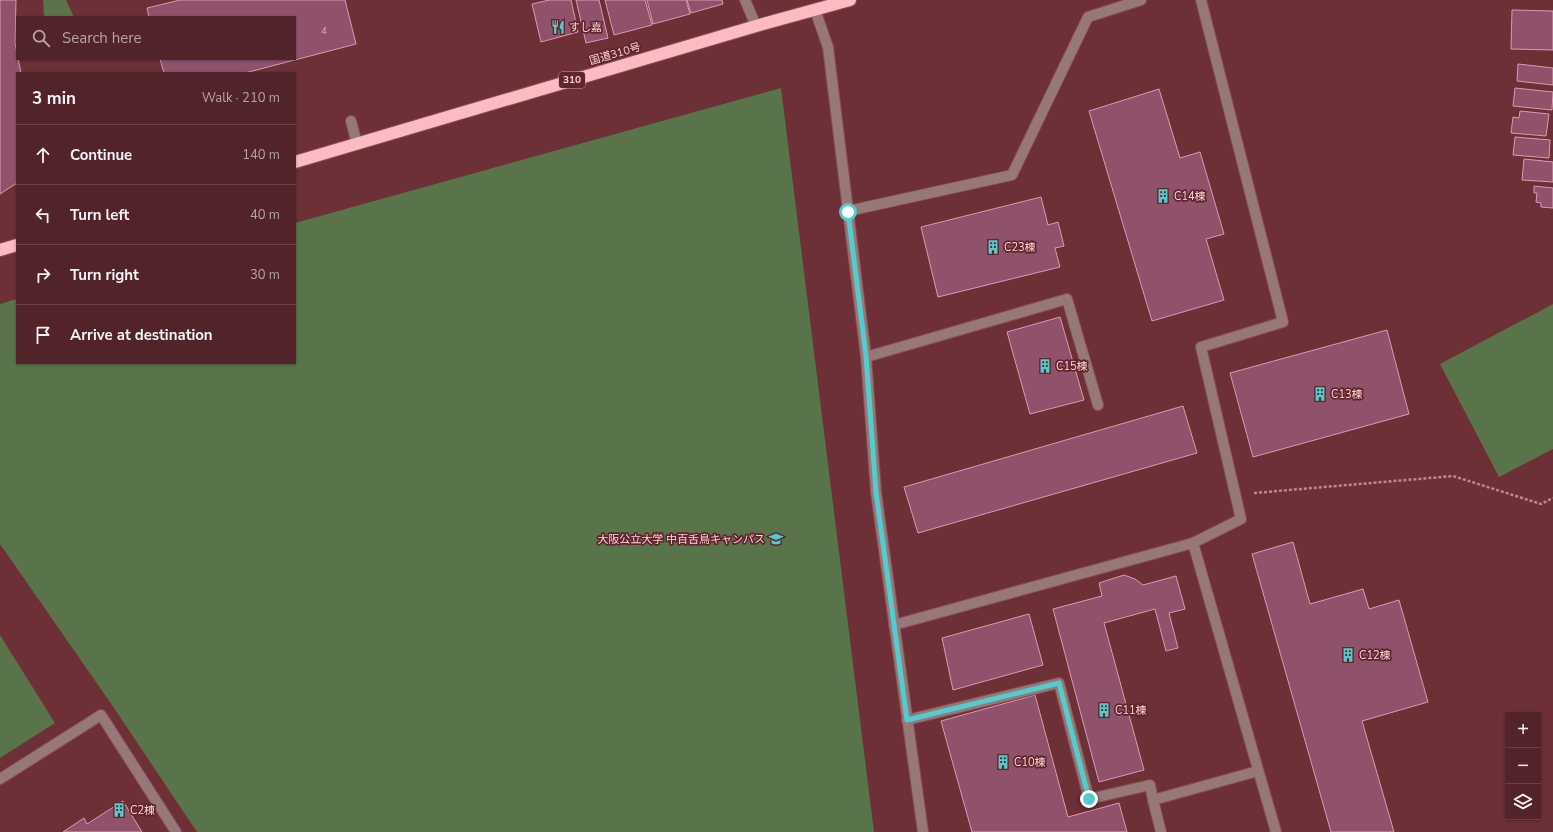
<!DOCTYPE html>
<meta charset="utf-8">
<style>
body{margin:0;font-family:"Nunito Sans","Noto Sans JP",sans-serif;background:#5c3035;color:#f1f3f6}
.controls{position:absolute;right:12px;bottom:12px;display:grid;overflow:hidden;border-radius:0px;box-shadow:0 1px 3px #0004}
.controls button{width:36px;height:36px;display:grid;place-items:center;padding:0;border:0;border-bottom:1px solid #684146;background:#522429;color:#f1f3f6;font:20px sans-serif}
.stop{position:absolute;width:12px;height:12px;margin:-9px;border:3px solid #52cdcc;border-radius:50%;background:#fff}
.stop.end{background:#52cdcc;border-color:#fff;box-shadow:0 1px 4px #0008}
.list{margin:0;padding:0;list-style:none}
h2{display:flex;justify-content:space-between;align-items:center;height:52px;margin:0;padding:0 16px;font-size:17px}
h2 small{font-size:13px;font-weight:400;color:#b5a4a8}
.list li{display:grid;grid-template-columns:26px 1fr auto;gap:12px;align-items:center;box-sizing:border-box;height:60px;padding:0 16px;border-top:1px solid #684146}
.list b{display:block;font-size:15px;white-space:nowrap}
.list em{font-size:13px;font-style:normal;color:#b5a4a8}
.icon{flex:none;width:22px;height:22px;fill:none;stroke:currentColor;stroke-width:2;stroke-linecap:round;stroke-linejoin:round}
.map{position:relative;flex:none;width:1553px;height:832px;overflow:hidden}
.search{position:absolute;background:#522429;box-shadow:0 1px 3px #0004;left:16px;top:16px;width:280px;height:44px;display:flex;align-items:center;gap:10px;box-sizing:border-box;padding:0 14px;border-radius:0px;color:#b5a4a8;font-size:15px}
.panel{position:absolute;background:#522429;box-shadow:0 1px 3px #0004;left:16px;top:72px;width:280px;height:292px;border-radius:0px}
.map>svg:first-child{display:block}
</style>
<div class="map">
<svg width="1553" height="832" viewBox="0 0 1553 832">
<rect width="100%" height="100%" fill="#6d3037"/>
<g fill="#59734a">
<path d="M43,0H66L74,17H44Z"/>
<path d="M781,88L874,832H197L112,705L0,544V304L17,299V363H295V223Z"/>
<path d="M1553,304V449L1499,477L1440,364Z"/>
<path d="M0,635L55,723L0,758Z"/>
</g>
<g fill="#90526b" stroke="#dd99b3">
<path d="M0,0H16L15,43L21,73H17V183L0,194Z"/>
<path d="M180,0H345L356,44L245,73H164L160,59H295V17H149L147,8Z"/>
<path d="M549,0H571L578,32L541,42L532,4Z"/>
<path d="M576,0H599L608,38L586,43Z"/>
<path d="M605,0H645L652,25L614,35Z"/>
<path d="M647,0H686L690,14L653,24Z"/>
<path d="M687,0H722L723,4L691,13Z"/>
<path d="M1512,10L1553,11V50L1511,49Z"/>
<path d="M1518,64L1553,68V85L1517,81Z"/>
<path d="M1515,88L1553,92L1552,110L1513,106Z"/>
<path d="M1159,89L1180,158L1200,152L1224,234L1206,239L1224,300L1152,321L1089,111Z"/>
<path d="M1520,111L1549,114L1546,136L1511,133L1513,117L1519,118Z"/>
<path d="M1515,137L1550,140L1549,158L1513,155Z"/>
<path d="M1524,159L1553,162V182L1522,180Z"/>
<path d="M1534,186L1553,188V208L1541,207V203L1536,202L1537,193H1534Z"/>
<path d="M1041,197L1048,225L1058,222L1064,246L1055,248L1060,267L938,297L921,227Z"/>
<path d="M1060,317L1084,400L1030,414L1007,332Z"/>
<path d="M1387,330L1409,414L1253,457L1230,373Z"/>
<path d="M1183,406L1197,453L918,533L904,487Z"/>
<path d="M1293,542L1310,604L1363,589L1369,609L1399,600L1428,702L1362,721L1394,832H1331L1252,554Z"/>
<path d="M1124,575L1135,579L1143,585L1176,576L1185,609L1169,613L1178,648L1166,651L1155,609L1104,623L1144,770L1099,782L1053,609L1102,596L1099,583Z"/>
<path d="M1029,614L1043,665L953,690L942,638Z"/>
<path d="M1035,695L1068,817L1119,803L1127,832H972L941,721Z"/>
<path d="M123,801L142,832H63L84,818L87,824Z"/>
</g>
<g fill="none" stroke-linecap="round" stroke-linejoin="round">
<defs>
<g id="minor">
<path d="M745,0L756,26"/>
<path d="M815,10L828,47L866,357L876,492L923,832"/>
<path d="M351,121L357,144"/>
<path d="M848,211L1012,175L1088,17L1141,0"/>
<path d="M866,357L1067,299L1098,405"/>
<path d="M1193,543L1276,832"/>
<path d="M894,625L1193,543L1241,519L1201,347L1283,322L1201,0"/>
<path d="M907,720L1059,683L1089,799L1150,785L1153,800"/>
<path d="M0,779L101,715L176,832"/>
<path d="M1161,832L1153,800L1258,771"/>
</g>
<g id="highway">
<path d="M295,162L756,26L850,0"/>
<path d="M0,250L17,245"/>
</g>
</defs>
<use href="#minor" stroke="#874e54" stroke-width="12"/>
<use href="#highway" stroke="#874e54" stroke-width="14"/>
<path stroke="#bb8a8e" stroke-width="2.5" stroke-dasharray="3 2" stroke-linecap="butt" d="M1254,493L1453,476L1541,504L1553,498"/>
<use href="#minor" stroke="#987779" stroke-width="10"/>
<use href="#highway" stroke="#fbbbc0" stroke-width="12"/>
</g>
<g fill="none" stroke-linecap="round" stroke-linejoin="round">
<path stroke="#52cdcc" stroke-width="5" d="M848,212L866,356L876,492L907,720L1059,683L1089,799"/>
</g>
<defs>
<symbol id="restaurant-bare" viewBox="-9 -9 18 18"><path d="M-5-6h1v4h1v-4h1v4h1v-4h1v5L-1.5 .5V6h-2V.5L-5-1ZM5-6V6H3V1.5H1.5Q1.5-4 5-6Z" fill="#52cdcc" stroke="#61252d" stroke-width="2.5" paint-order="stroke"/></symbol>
<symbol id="building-bare" viewBox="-9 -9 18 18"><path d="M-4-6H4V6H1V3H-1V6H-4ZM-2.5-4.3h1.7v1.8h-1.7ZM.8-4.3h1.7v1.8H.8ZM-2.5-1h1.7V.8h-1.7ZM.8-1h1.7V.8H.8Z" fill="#52cdcc" stroke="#61252d" stroke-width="2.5" paint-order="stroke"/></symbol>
<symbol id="university-bare" viewBox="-9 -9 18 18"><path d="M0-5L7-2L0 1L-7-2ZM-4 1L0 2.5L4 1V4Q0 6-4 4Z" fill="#52cdcc" stroke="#61252d" stroke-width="2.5" paint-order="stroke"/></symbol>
</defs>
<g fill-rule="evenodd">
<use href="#restaurant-bare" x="548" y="17" width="20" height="20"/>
<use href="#building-bare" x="1153" y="186" width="20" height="20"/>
<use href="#building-bare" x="983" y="237" width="20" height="20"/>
<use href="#building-bare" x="1035" y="356" width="20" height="20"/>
<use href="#building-bare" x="1310" y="384" width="20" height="20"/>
<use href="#university-bare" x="766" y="529" width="20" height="20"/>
<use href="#building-bare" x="1338" y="645" width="20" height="20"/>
<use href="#building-bare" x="1094" y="700" width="20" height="20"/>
<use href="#building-bare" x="993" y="752" width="20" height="20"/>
<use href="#building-bare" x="109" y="800" width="20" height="20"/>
</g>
<g text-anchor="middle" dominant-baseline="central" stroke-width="3.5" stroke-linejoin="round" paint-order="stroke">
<g font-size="9" fill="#e0b4bb">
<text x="324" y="31">4</text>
</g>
<rect fill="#61252d" stroke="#cda0a3" stroke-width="1" x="559" y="72" width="26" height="16" rx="3"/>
<g font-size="10" font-weight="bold" fill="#fbd4d6">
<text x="572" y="80">310</text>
</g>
<g font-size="11" fill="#fbd4d6" stroke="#61252d" text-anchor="start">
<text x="569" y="27">すし嘉</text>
<text x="1174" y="196">C14棟</text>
<text x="1004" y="247">C23棟</text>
<text x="1056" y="366">C15棟</text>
<text x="1331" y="394">C13棟</text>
<text x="765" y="539" text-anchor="end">大阪公立大学 中百舌鳥キャンパス</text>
<text x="1359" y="655">C12棟</text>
<text x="1115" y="710">C11棟</text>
<text x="1014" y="762">C10棟</text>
<text x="130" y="810">C2棟</text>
</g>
<g font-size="11" fill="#fbd4d6" stroke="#61252d">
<text transform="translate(615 54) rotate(-16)">国道310号</text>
</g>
</g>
</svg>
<div class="controls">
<button>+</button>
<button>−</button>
<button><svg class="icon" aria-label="layers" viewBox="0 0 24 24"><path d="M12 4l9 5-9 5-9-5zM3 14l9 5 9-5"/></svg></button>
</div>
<div class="stop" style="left:848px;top:212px"></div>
<div class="stop end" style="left:1089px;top:799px"></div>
<div class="search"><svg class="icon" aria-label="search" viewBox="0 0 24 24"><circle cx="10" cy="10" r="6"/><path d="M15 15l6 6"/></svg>Search here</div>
<section class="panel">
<h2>3 min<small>Walk · 210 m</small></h2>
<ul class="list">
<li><svg class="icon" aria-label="ahead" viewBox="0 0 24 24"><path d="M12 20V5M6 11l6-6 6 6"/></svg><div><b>Continue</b></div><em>140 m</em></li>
<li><svg class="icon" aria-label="left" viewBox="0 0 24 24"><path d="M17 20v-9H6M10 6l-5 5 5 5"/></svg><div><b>Turn left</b></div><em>40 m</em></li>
<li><svg class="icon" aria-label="right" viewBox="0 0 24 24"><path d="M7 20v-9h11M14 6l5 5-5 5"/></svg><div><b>Turn right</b></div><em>30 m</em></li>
<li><svg class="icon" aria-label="arrive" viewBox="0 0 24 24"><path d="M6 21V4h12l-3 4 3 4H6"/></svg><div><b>Arrive at destination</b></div></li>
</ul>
</section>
</div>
